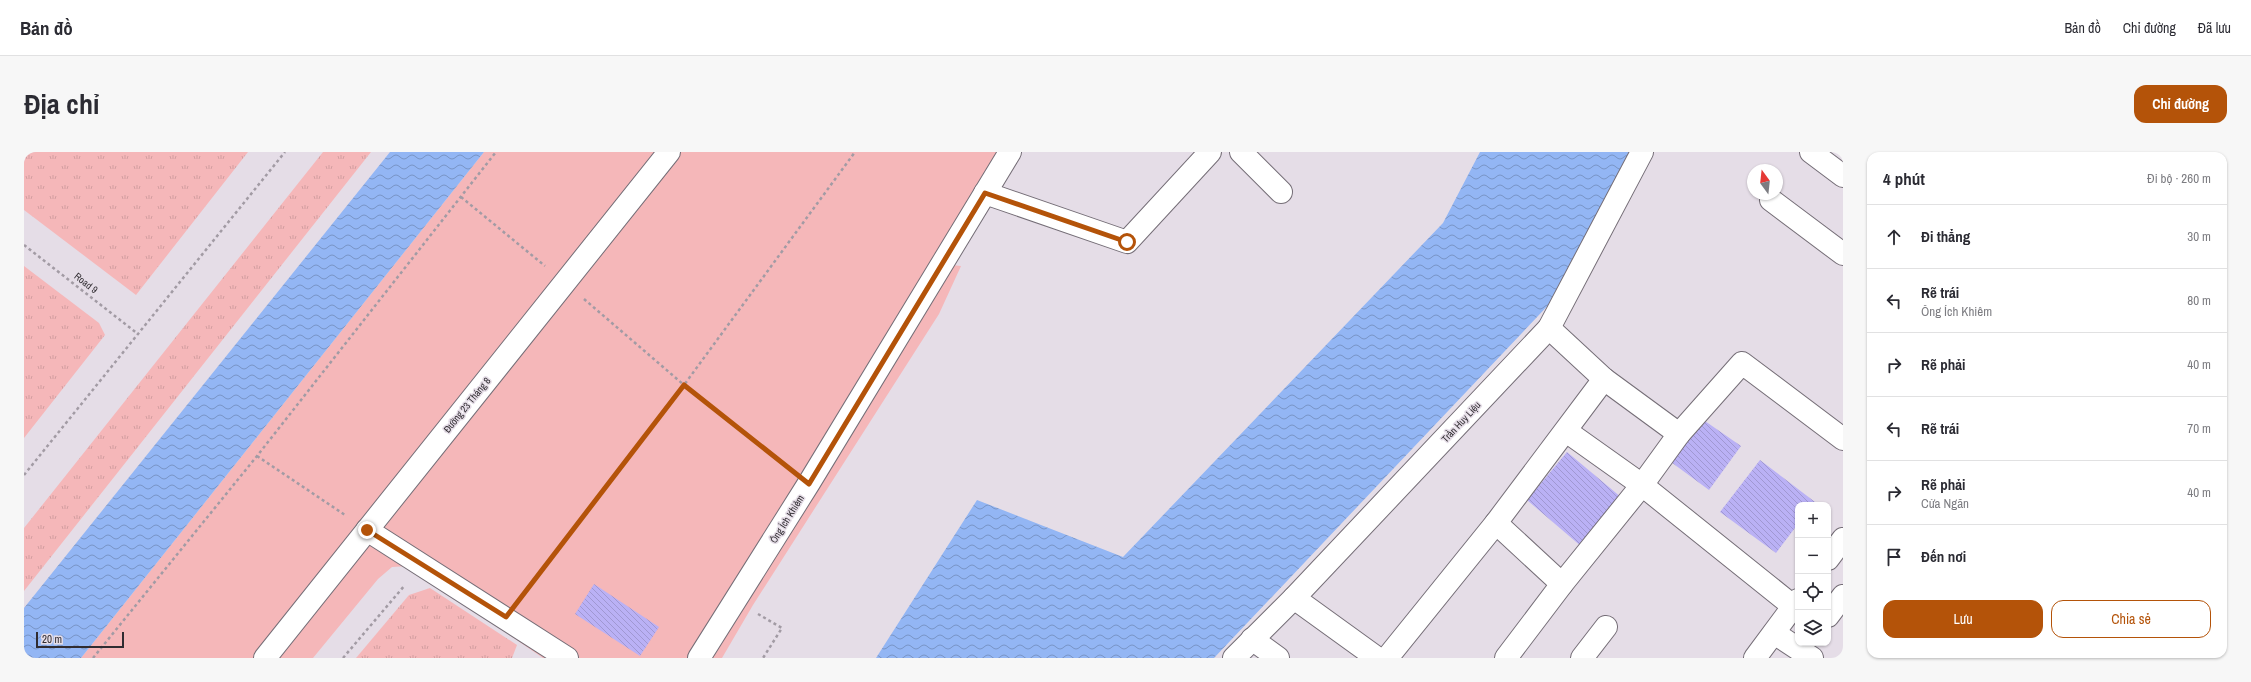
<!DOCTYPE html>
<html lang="vi">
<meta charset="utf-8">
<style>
body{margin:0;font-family:"Archivo Narrow",sans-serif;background:#f7f7f7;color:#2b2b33}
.controls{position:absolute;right:12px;bottom:12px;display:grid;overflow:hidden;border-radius:8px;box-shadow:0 1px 3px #0004}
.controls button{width:36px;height:36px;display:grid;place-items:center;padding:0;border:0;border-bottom:1px solid #e1e1e2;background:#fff;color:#2b2b33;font:20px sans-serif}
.compass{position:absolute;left:1723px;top:12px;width:36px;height:36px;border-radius:50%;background:#fff;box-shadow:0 1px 3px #0004;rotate:345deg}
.scale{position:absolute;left:12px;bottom:10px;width:88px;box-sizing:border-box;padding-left:4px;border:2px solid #302c31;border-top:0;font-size:11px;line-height:14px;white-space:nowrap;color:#302c31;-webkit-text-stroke:3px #e5dde7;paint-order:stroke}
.stop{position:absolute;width:12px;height:12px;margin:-9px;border:3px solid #b45309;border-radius:50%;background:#fff}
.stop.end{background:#b45309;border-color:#fff;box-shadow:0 1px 4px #0008}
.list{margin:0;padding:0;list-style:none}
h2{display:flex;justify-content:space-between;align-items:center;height:52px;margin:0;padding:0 16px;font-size:17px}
h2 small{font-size:13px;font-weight:400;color:#7c7c81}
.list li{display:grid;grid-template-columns:26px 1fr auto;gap:12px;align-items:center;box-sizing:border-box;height:64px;padding:0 16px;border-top:1px solid #e1e1e2}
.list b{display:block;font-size:15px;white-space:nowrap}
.list p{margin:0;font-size:13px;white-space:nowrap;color:#7c7c81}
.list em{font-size:13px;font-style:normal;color:#7c7c81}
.actions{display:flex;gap:8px;padding:12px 16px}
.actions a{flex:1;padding:9px 0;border:1px solid #b45309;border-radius:12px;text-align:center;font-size:14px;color:#b45309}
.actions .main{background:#b45309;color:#fff}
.icon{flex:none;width:22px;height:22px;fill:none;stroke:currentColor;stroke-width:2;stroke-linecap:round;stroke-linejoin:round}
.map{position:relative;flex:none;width:1819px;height:506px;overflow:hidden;border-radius:12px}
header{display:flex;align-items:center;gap:24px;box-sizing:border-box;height:56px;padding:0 20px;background:#fff;border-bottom:1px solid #e1e1e2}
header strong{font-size:19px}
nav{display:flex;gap:22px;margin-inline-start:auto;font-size:14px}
.intro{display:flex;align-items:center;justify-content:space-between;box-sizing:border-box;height:96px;padding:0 24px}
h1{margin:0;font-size:28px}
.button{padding:10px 18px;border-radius:12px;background:#b45309;color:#fff;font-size:14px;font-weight:700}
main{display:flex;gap:24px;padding:0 24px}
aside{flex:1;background:#fff;border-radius:12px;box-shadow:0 1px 3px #0004}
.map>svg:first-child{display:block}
</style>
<header>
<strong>Bản đồ</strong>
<nav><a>Bản đồ</a><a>Chỉ đường</a><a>Đã lưu</a></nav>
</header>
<div class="intro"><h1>Địa chỉ</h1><a class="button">Chỉ đường</a></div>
<main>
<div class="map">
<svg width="1819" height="506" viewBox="0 0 1819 506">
<defs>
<pattern id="grass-tufts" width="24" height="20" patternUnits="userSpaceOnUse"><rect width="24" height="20" fill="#f5b7b9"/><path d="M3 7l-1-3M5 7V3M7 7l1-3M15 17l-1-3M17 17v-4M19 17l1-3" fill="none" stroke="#d29ea0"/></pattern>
<pattern id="water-waves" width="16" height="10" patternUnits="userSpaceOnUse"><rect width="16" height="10" fill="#93b6f4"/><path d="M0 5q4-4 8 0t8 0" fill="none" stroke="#7894c6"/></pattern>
<pattern id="building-back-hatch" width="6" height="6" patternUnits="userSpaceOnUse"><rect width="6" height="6" fill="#bab1f5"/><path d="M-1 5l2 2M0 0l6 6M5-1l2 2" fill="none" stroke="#a098d2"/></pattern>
</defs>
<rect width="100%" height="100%" fill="#e5dde7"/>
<g fill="url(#grass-tufts)">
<path d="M0,0H224L112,143L0,58Z"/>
<path d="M299,0H347L0,439V376Z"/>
<path d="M0,114L75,171L81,183L0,286Z"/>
<path d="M406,436L493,493L488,506H332L385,443Z"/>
</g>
<path fill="#f5b7b9" d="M460,0H974L909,111L937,114L915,162L729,453L698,506H519L385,414L368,415L354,427L289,506H57Z"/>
<g fill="url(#water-waves)">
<path d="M366,0H460L57,506H0V456Z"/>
<path d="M1456,0H1609L1532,145L1190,506H852L953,348L1099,405L1419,71Z"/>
</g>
<g fill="url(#building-back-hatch)">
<path d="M1678,267L1717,294L1685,338L1647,310Z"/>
<path d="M1543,300L1598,346L1558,395L1503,348Z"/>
<path d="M1736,308L1791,350L1788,353H1774V372L1752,401L1696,360Z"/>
<path d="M570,432L635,475L616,504L551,462Z"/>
</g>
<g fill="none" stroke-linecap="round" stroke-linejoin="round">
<defs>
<g id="minor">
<path d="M1217,0L1257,40"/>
<path d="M1787,0L1819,24"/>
<path d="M961,41L1103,90L1186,0"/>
<path d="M1747,48L1819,102"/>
<path d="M1525,176L1580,227L1655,282"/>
<path d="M1542,279L1618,333L1769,454"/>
<path d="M1472,371L1538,432"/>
<path d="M343,378L543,506"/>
<path d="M1270,446L1353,506"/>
<path d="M1228,487L1254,506"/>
<path d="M241,506L645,0"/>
<path d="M675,506L785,331L986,0"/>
<path d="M1210,506L1270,446L1525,176L1618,0"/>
<path d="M1363,506L1472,371L1580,227"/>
<path d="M1482,506L1538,432L1618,333L1655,282L1718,211L1819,287"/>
<path d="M1558,506L1582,475"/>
</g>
<g id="major">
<path d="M1804,407L1819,387"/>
<path d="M1804,464L1819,444"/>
<path d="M1750,481L1788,506"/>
<path d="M1731,506L1774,448"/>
</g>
</defs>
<use href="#minor" stroke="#756e77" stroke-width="24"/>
<use href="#major" stroke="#756e77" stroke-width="24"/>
<g stroke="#a29ba4" stroke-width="2.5" stroke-dasharray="3 3" stroke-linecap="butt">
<path d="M437,45L521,114"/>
<path d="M0,93L114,182"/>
<path d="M560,147L660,233L765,315"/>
<path d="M233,304L321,363"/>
<path d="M0,323L261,0"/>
<path d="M497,446L660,233L831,0"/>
<path d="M734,462L758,476L739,506"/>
<path d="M69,506L233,304L472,0"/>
<path d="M319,506L381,433"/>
</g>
<use href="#minor" stroke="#fff" stroke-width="22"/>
<use href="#major" stroke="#fff" stroke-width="22"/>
</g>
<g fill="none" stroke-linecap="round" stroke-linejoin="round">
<path stroke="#b45309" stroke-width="5" d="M343,378L482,465L660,233L785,332L961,41L1103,90"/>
</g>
<g text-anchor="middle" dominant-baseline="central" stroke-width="3" stroke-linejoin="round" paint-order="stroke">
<g font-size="10" fill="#302c31" stroke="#e5dde7">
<text transform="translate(62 131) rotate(38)">Road 9</text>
<text transform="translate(443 253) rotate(-51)">Đường 23 Tháng 8</text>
<text transform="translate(1437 270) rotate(-47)">Trần Huy Liệu</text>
<text transform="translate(763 367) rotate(-58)">Ông Ích Khiêm</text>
</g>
</g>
</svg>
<div class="controls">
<button>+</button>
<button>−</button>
<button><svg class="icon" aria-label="locate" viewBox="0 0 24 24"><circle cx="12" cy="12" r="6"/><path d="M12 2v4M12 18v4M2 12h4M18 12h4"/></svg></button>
<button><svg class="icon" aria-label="layers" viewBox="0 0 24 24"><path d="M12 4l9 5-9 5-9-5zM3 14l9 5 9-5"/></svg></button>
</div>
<svg class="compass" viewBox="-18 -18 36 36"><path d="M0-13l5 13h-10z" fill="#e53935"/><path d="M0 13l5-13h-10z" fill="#7c7c81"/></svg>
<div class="scale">20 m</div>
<div class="stop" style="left:1103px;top:90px"></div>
<div class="stop end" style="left:343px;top:378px"></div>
</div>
<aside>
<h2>4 phút<small>Đi bộ · 260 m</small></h2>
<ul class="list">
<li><svg class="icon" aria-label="ahead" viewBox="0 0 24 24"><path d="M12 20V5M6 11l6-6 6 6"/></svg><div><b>Đi thẳng</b></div><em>30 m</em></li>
<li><svg class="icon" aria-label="left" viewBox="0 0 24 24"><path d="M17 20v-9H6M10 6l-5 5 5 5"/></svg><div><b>Rẽ trái</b><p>Ông Ích Khiêm</p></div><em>80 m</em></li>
<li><svg class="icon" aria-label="right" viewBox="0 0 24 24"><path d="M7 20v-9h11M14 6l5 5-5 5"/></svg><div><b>Rẽ phải</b></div><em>40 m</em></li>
<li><svg class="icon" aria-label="left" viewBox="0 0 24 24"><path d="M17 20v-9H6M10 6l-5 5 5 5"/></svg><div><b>Rẽ trái</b></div><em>70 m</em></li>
<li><svg class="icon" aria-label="right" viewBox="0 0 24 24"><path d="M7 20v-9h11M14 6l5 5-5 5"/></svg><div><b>Rẽ phải</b><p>Cửa Ngăn</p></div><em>40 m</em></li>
<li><svg class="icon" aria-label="arrive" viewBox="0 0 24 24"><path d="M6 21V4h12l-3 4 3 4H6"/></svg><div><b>Đến nơi</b></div></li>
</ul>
<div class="actions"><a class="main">Lưu</a><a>Chia sẻ</a></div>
</aside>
</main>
